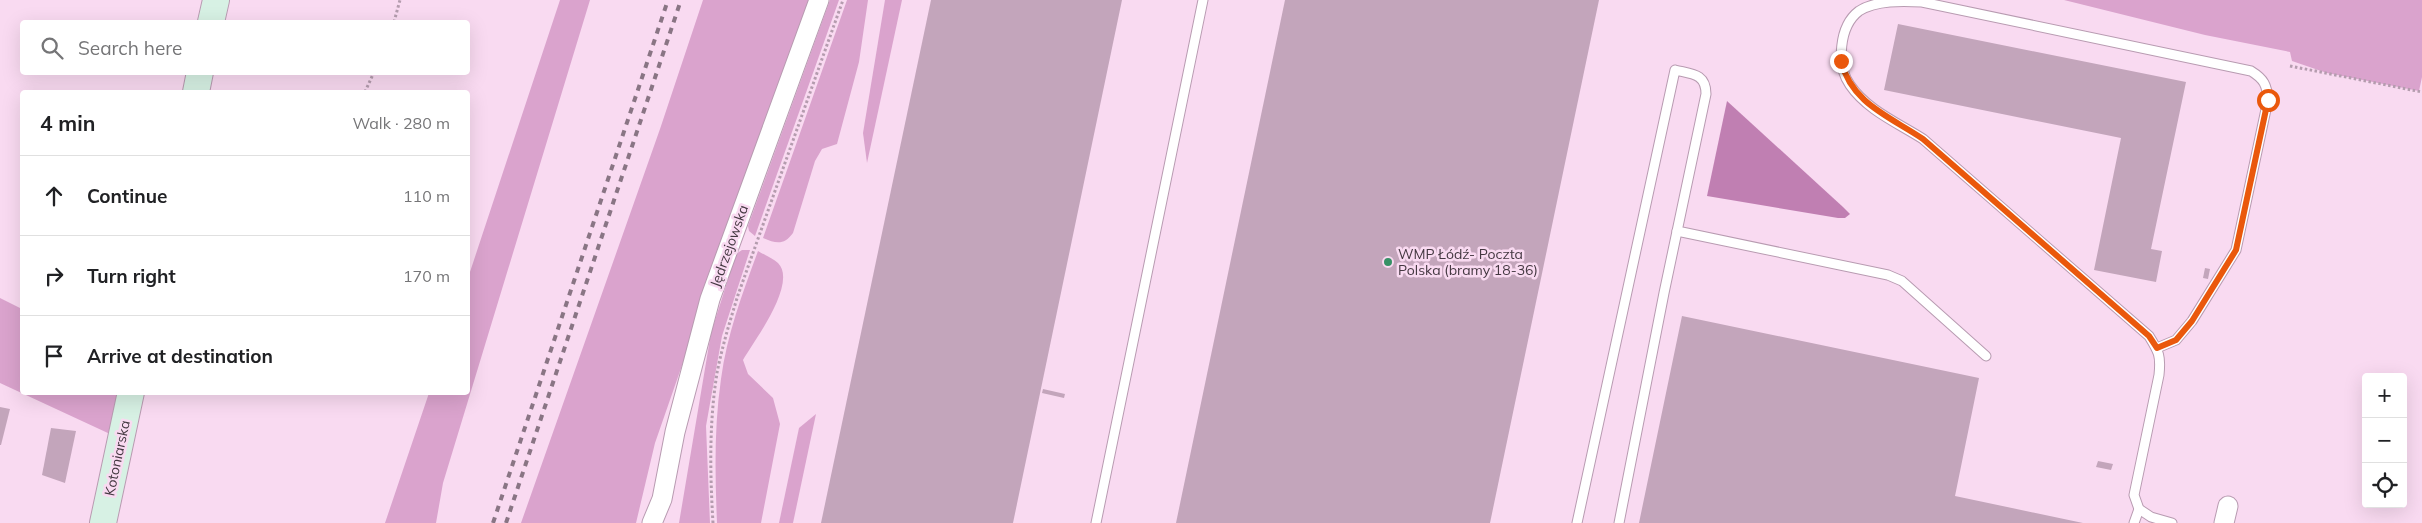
<!DOCTYPE html>
<meta charset="utf-8">
<style>
body{margin:0;font-family:Mulish,sans-serif;background:#f6f6f6;color:#202124}
.controls{position:absolute;right:15px;bottom:15px;display:grid;overflow:hidden;border-radius:5px;box-shadow:0 5px 20px #0002}
.controls button{width:45px;height:45px;display:grid;place-items:center;padding:0;border:0;border-bottom:1px solid #e0e0e0;background:#fff;color:#202124;font:25px sans-serif}
.stop{position:absolute;width:15px;height:15px;margin:-11px;border:4px solid #ea580c;border-radius:50%;background:#fff}
.stop.end{background:#ea580c;border-color:#fff;box-shadow:0 1px 5px #0008}
.list{margin:0;padding:0;list-style:none}
h2{display:flex;justify-content:space-between;align-items:center;height:65px;margin:0;padding:0 20px;font-size:21px}
h2 small{font-size:16px;font-weight:400;color:#757577}
.list li{display:grid;grid-template-columns:32px 1fr auto;gap:15px;align-items:center;box-sizing:border-box;height:80px;padding:0 20px;border-top:1px solid #e0e0e0}
.list b{display:block;font-size:19px;white-space:nowrap}
.list em{font-size:16px;font-style:normal;color:#757577}
.icon{flex:none;width:28px;height:28px;fill:none;stroke:currentColor;stroke-width:2;stroke-linecap:round;stroke-linejoin:round}
.map{position:relative;flex:none;width:2422px;height:523px;overflow:hidden}
.search{position:absolute;background:#fff;box-shadow:0 5px 20px #0002;left:20px;top:20px;width:450px;height:55px;display:flex;align-items:center;gap:12px;box-sizing:border-box;padding:0 18px;border-radius:5px;color:#757577;font-size:19px}
.panel{position:absolute;background:#fff;box-shadow:0 5px 20px #0002;left:20px;top:90px;width:450px;height:305px;border-radius:5px}
.map>svg:first-child{display:block}
</style>
<div class="map">
<svg width="2422" height="523" viewBox="0 0 2422 523">
<rect width="100%" height="100%" fill="#f9daf1"/>
<g fill="#daa3cd">
<path d="M560,0H590L443,483L436,523H385L429,393L468,392V278Z"/>
<path d="M703,0H809L655,443L636,523H521L660,129Z"/>
<path d="M830,0H839L755,236L749,231L748,226Z"/>
<path d="M847,0H868L859,62L837,144L822,149L815,161L793,233C784,245 777,244 763,238Z"/>
<path d="M885,0H902L867,163L863,133Z"/>
<path d="M2064,0H2422V77L2419,91L2327,73L2292,61L2290,52L2205,35Z"/>
<path d="M742,250H750L722,336L706,426L710,523H679L711,333L736,254Z"/>
<path d="M758,251C764,255 773,258 778,263C798,283 754,341 743,360L748,374L773,398L780,424L761,523H717C715,475 714,427 721,379C727,334 743,292 758,251Z"/>
<path d="M0,298L22,309V392L119,393L110,434L0,383Z"/>
<path d="M816,414L793,523H779L799,428Z"/>
</g>
<path fill="#c07fb2" d="M1727,101L1843,207L1850,214L1845,218H1838L1707,196Z"/>
<g fill="#c3a5bb">
<path d="M931,0H1122L1013,523H821Z"/>
<path d="M1285,0H1599L1490,523H1176Z"/>
<path d="M1898,24L2186,82L2151,249L2162,251L2156,282L2094,270L2121,138L1884,90Z"/>
<path d="M2205,268L2210,269L2208,279L2203,278Z"/>
<path d="M1682,316L1979,378L1955,496L2083,523H1639Z"/>
<path d="M1043,389L1065,394L1064,398L1042,393Z"/>
<path d="M0,407L10,409L1,445H0Z"/>
<path d="M51,428L76,431L65,483L42,475Z"/>
<path d="M2098,461L2113,464L2111,470L2096,467Z"/>
</g>
<g fill="none" stroke-linecap="round" stroke-linejoin="round">
<defs>
<g id="lane">
<path d="M1677,231L1888,275L1902,281L1986,356"/>
<path d="M2157,348L2176,340L2192,321L2236,250L2268,100C2267,85 2264,79 2251,71L1922,2C1903,1 1876,0 1859,11C1839,26 1836,65 1850,85C1867,110 1898,123 1923,139L2149,336C2159,352 2161,356 2159,375L2134,495L2139,509L2151,517L2172,523"/>
<path d="M1096,523L1203,0"/>
<path d="M1577,523L1675,70C1691,74 1706,73 1706,94L1664,293L1619,523"/>
<path d="M2134,523L2139,509"/>
</g>
<g id="street">
<path d="M652,523L662,499L675,432L710,299L819,0"/>
<path d="M2224,523L2228,506"/>
</g>
<g id="secondary">
<path d="M211,22L216,0"/>
<path d="M196,92L200,72"/>
<path d="M103,523L131,392"/>
</g>
</defs>
<use href="#lane" stroke="#b89bb1" stroke-width="11"/>
<use href="#street" stroke="#b89bb1" stroke-width="21"/>
<use href="#secondary" stroke="#b89bb1" stroke-width="28"/>
<g stroke="#b49cae" stroke-width="3" stroke-dasharray="2.5 2.5" stroke-linecap="butt">
<path d="M394,22L400,0"/>
<path d="M2290,66L2422,92"/>
<path d="M365,92L374,72"/>
<path d="M713,523C710,473 709,423 717,373C722,347 730,321 738,295L843,0"/>
</g>
<use href="#lane" stroke="#fff" stroke-width="9"/>
<use href="#street" stroke="#fff" stroke-width="19"/>
<use href="#secondary" stroke="#d7f1e4" stroke-width="26"/>
<g stroke="#897584" stroke-width="4" stroke-dasharray="6 6" stroke-linecap="butt">
<path d="M493,523L668,0"/>
<path d="M506,523L681,0"/>
</g>
</g>
<g fill="none" stroke-linecap="round" stroke-linejoin="round">
<path stroke="#ea580c" stroke-width="6" d="M1841,61C1852,104 1889,116 1923,139L2149,336L2157,348L2176,340L2192,321L2236,250L2268,100"/>
</g>
<circle fill="#379166" stroke="#f9daf1" stroke-width="2" cx="1388" cy="262" r="5"/>
<g text-anchor="middle" dominant-baseline="central" stroke-width="5" stroke-linejoin="round" paint-order="stroke">
<g font-size="14" fill="#443841" stroke="#f9daf1">
<text transform="translate(729 246) rotate(-70)">Jędrzejowska</text>
<text transform="translate(117 458) rotate(-78)">Kotoniarska</text>
</g>
<g font-size="14" fill="#443841" stroke="#f9daf1" text-anchor="start">
<text x="1398" y="254">WMP Łódź- Poczta<tspan x="1398" dy="16">Polska (bramy 18-36)</tspan></text>
</g>
</g>
</svg>
<div class="controls">
<button>+</button>
<button>−</button>
<button><svg class="icon" aria-label="locate" viewBox="0 0 24 24"><circle cx="12" cy="12" r="6"/><path d="M12 2v4M12 18v4M2 12h4M18 12h4"/></svg></button>
</div>
<div class="stop" style="left:2268px;top:100px"></div>
<div class="stop end" style="left:1841px;top:61px"></div>
<div class="search"><svg class="icon" aria-label="search" viewBox="0 0 24 24"><circle cx="10" cy="10" r="6"/><path d="M15 15l6 6"/></svg>Search here</div>
<section class="panel">
<h2>4 min<small>Walk · 280 m</small></h2>
<ul class="list">
<li><svg class="icon" aria-label="ahead" viewBox="0 0 24 24"><path d="M12 20V5M6 11l6-6 6 6"/></svg><div><b>Continue</b></div><em>110 m</em></li>
<li><svg class="icon" aria-label="right" viewBox="0 0 24 24"><path d="M7 20v-9h11M14 6l5 5-5 5"/></svg><div><b>Turn right</b></div><em>170 m</em></li>
<li><svg class="icon" aria-label="arrive" viewBox="0 0 24 24"><path d="M6 21V4h12l-3 4 3 4H6"/></svg><div><b>Arrive at destination</b></div></li>
</ul>
</section>
</div>
